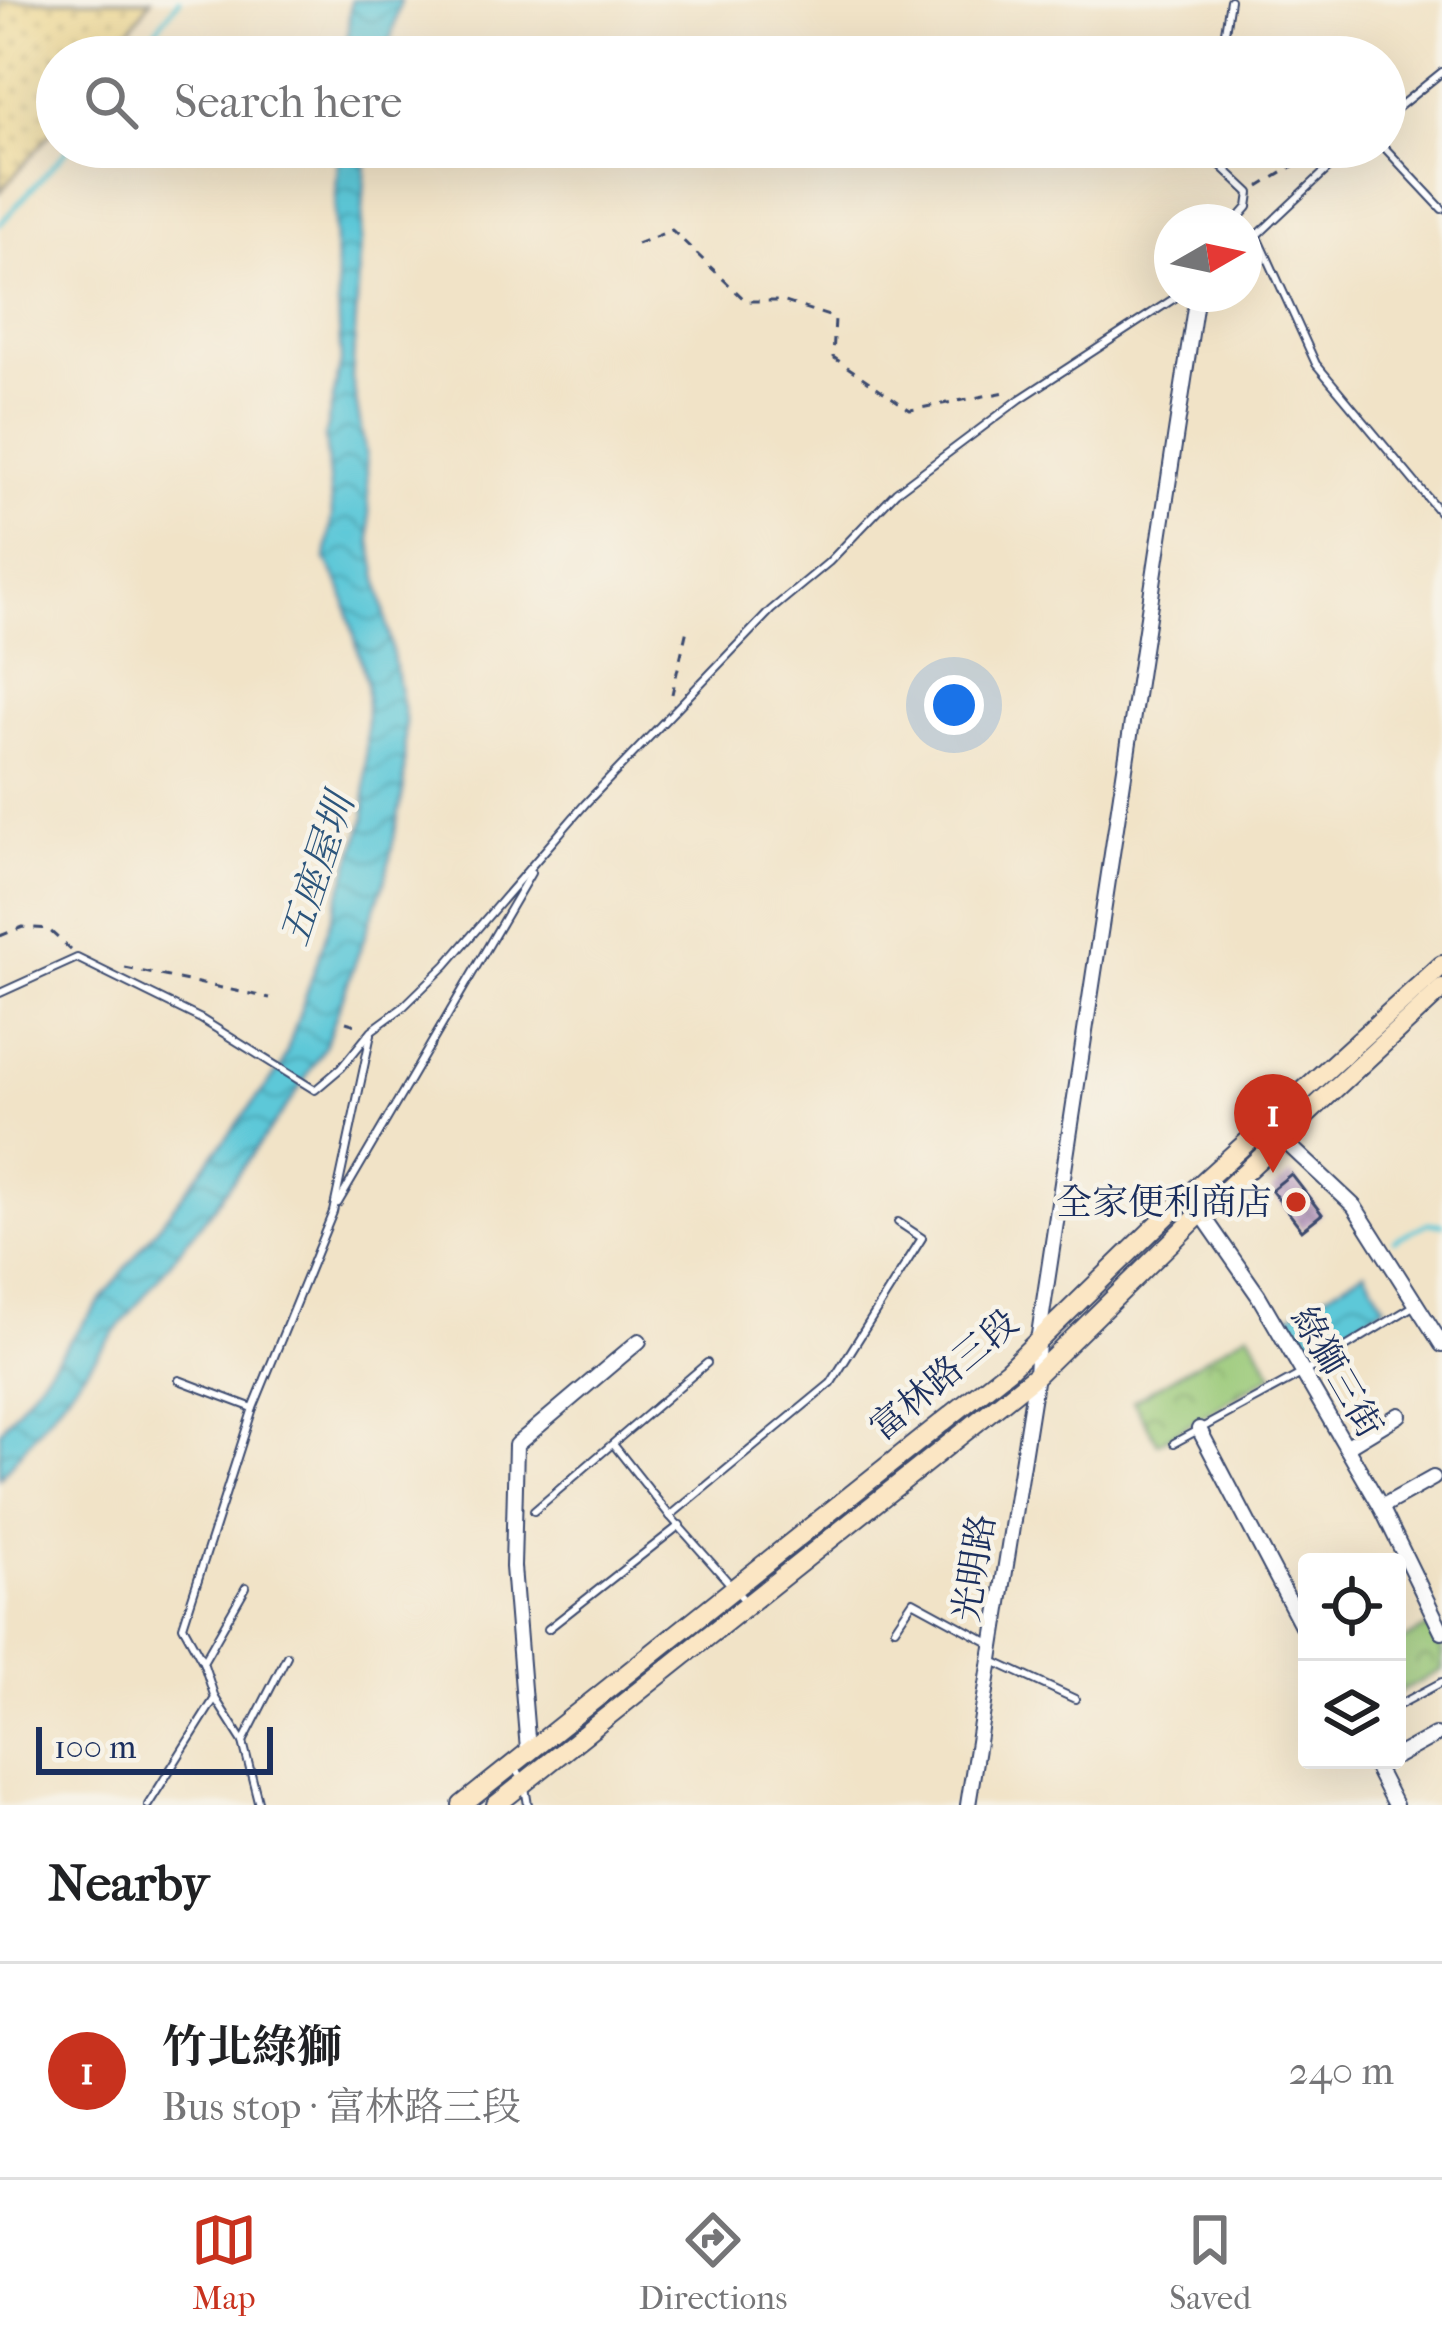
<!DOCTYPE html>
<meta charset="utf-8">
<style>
body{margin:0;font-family:"IM FELL French Canon","Noto Serif TC",serif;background:#f2f2f2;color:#202124}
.controls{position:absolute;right:36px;bottom:36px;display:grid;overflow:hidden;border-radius:12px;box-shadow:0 12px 48px #0002}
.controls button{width:108px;height:108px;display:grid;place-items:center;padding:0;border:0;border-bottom:3px solid #e0e0e0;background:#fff;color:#202124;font:60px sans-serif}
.compass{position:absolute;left:1154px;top:204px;width:108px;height:108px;border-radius:50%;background:#fff;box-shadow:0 12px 48px #0002;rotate:81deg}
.scale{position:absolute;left:36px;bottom:30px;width:237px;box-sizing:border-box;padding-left:12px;border:6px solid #1b2f5e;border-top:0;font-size:33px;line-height:42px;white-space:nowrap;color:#1b2f5e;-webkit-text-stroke:9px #f7f3e8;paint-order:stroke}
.you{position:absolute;left:954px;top:705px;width:42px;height:42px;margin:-30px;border:9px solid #fff;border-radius:50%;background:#1a73e8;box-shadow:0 0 0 18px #1a73e833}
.badge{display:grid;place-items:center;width:78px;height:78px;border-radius:50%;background:#c8321e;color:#fff;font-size:39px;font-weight:700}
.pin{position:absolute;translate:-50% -99px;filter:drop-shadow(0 3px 6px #0008)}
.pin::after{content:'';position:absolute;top:63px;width:42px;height:36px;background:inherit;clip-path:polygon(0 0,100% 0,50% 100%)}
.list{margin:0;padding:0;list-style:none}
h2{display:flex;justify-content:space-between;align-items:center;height:156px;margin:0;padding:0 48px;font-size:51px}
h2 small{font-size:39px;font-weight:400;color:#757577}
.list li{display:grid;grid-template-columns:78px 1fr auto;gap:36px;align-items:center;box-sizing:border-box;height:216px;padding:0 48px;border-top:3px solid #e0e0e0}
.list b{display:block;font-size:45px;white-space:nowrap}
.list p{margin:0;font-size:39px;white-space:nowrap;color:#757577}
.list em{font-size:39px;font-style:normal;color:#757577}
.icon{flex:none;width:66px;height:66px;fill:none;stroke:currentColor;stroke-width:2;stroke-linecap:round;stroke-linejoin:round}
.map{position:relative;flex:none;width:1442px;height:1805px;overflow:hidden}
.search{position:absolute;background:#fff;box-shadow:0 12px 48px #0002;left:36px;right:36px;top:36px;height:132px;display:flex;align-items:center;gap:30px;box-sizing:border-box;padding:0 42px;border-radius:66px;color:#757577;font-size:45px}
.sheet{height:372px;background:#fff}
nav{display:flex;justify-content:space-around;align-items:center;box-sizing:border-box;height:168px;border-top:3px solid #e0e0e0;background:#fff;font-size:33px;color:#757577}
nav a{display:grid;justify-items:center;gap:6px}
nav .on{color:#c8321e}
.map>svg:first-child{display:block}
</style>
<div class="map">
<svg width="1442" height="1805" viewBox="0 0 1442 1805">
<defs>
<pattern id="sand-dots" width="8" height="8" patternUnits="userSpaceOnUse" patternTransform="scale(3)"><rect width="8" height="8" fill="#eeda9e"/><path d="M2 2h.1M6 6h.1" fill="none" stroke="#ccbb8a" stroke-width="1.8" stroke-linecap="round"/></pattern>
<pattern id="park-crowns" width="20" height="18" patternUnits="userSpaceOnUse" patternTransform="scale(3)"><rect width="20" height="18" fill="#9ac978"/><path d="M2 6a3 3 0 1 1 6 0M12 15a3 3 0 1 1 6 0" fill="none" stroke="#7da466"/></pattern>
<pattern id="water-waves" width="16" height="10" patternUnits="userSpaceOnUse" patternTransform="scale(3)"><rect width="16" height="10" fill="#5dc8d8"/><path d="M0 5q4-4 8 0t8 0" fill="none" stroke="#4ca3b2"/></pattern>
<pattern id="building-cross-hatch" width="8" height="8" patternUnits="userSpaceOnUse" patternTransform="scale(3)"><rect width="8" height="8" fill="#b699bd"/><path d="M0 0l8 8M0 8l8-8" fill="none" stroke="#937d9d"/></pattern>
</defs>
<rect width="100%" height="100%" fill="#f7f3e8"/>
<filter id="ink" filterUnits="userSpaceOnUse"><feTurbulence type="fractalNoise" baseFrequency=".00833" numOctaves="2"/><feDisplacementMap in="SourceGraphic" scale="24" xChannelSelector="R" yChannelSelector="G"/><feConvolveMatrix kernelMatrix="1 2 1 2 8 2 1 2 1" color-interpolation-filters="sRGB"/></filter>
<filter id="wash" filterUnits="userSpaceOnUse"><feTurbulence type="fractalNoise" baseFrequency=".004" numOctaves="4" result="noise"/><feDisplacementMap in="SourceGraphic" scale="48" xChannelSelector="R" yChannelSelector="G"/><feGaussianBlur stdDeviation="2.7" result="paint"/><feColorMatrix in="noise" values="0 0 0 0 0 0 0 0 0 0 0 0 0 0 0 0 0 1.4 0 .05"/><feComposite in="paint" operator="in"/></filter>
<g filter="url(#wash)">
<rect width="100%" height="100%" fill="#f1e3c7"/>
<path fill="url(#sand-dots)" stroke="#84847e" stroke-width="3" d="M0,0H151L110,57H57V126L0,192Z"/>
<g fill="url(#park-crowns)" stroke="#5a7c6b" stroke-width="3">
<path d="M1249,1332L1273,1374L1158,1443L1133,1401Z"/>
<path d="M1429,1627L1442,1651V1670L1397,1694V1644Z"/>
</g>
<g fill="url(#water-waves)" stroke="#3c7c9b" stroke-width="3">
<path d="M351,0H401L386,57H345Z"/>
<path d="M339,147H367L352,378L366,456L371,542L405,718L404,787L386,877L325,1046L293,1098L213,1208L0,1478V1431L282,1066L365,819L367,684L342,589L326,560L332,514L325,435L341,362L334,225Z"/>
<path d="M1365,1271L1385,1306L1307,1352L1286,1317Z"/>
</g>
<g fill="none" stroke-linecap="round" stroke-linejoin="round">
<g stroke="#5dc8d8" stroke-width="4.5">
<path d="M135,57L179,0"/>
<path d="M0,224L70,147"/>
<path d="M1394,1240L1428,1223L1442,1224"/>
</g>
</g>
<g id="blocks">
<path fill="url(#building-cross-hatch)" d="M1291,1174L1322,1214L1302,1230L1271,1190Z"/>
</g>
</g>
<g filter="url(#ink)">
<use href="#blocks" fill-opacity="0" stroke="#3b4a6e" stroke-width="3"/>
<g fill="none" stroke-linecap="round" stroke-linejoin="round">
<defs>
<g id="service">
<path d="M1221,57L1230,0"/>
<path d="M1385,118L1442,72"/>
<path d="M1208,147L1212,157L1250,193L1248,207L1235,222"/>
<path d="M1384,147L1442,209"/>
<path d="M1258,237L1316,364L1442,515"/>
<path d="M1244,248L1351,147"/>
<path d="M0,993L77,958L201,1019L315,1090L341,1068L372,1030L402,1008L446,965L585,804L771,610L829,562L896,492L1020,399L1181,294"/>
<path d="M338,1203L531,873"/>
<path d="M179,1380L253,1408"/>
<path d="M1174,1443L1303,1373L1415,1305"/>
<path d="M613,1444L670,1516L746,1602"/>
<path d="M534,1511L707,1363"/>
<path d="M670,1516L831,1383L922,1238L898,1222"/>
<path d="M895,1628L913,1601L992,1644"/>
<path d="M548,1629L680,1525"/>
<path d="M993,1661L1075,1699"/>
<path d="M203,1662L246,1587"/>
<path d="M1397,1706L1442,1682"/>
<path d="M243,1742L287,1656"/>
<path d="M514,1766L524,1781L528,1805"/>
<path d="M148,1805L215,1698"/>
<path d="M259,1805L243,1742L215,1698L203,1662L183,1626L253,1408L333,1212L371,1034"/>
</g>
<g id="minor">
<path d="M1275,1132L1354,1206L1442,1345"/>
<path d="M1201,1213L1258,1295L1381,1507L1442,1632"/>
<path d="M1199,1429L1307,1635"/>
<path d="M1346,1447L1399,1415"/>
<path d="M1381,1507L1433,1478"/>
<path d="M528,1750L513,1567L516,1445L639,1341"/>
<path d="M1397,1756L1435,1735"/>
<path d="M1372,1760L1395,1805"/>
<path d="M968,1805L1036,1375L1038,1341L1197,294"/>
</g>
<g id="secondary">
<path d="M462,1805L1008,1370L1180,1203L1442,965"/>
<path d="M496,1805L1036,1375L1201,1213L1442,989"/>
</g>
</defs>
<use href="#service" stroke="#3b4a6e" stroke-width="10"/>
<use href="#minor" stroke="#3b4a6e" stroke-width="18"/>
<use href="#secondary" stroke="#3b4a6e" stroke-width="22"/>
<g stroke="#3b4a6e" stroke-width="3" stroke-dasharray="9 9" stroke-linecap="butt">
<path d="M1259,187L1324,147"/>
<path d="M637,244L672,230L746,301H782L835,318L833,357L910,410L1011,391"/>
<path d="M672,694L688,625"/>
<path d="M0,936L23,927L48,929L72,951"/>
<path d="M125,968L270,998"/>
<path d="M346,1022L359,1026"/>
</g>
<use href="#service" stroke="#fff" stroke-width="6"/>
<use href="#minor" stroke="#fff" stroke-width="14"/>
<use href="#secondary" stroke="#fbe6c4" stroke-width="18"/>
</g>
</g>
<circle fill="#c8321e" stroke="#f7f3e8" stroke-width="4.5" cx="1296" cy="1202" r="12"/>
<g text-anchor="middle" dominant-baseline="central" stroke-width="9" stroke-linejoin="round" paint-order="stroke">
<g font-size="36" fill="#1b2f5e" stroke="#f7f3e8" text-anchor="end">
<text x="1272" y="1202">全家便利商店</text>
</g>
<g font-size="36" fill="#1b2f5e" stroke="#f7f3e8">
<text transform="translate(1337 1372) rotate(60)">綠獅三街</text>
<text transform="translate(944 1375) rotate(-40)">富林路三段</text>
<text transform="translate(974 1568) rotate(-81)">光明路</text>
</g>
<g font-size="39" font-style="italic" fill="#2c557c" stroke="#f7f3e8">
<text transform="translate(317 870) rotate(-72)">五座屋圳</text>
</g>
</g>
</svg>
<div class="controls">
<button><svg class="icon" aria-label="locate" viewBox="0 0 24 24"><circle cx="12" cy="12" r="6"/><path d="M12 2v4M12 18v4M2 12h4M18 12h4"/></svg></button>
<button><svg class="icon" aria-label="layers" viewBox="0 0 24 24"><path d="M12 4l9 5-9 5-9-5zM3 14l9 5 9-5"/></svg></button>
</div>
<svg class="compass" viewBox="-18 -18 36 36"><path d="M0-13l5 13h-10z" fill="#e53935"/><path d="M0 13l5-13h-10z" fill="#757577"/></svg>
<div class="scale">100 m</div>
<div class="you"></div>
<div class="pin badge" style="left:1273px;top:1173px">1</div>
<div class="search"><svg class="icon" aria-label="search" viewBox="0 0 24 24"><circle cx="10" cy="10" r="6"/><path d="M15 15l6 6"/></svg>Search here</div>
</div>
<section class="sheet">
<h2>Nearby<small></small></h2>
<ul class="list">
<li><span class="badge">1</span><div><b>竹北綠獅</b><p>Bus stop · 富林路三段</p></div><em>240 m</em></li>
</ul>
</section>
<nav>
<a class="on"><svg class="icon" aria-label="map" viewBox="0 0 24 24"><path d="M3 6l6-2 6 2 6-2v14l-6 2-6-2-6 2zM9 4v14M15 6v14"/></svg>Map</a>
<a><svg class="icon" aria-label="directions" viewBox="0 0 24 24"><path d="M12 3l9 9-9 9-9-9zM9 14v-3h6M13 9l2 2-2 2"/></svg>Directions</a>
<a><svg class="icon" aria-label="saved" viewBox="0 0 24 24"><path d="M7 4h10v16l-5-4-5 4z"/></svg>Saved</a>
</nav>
